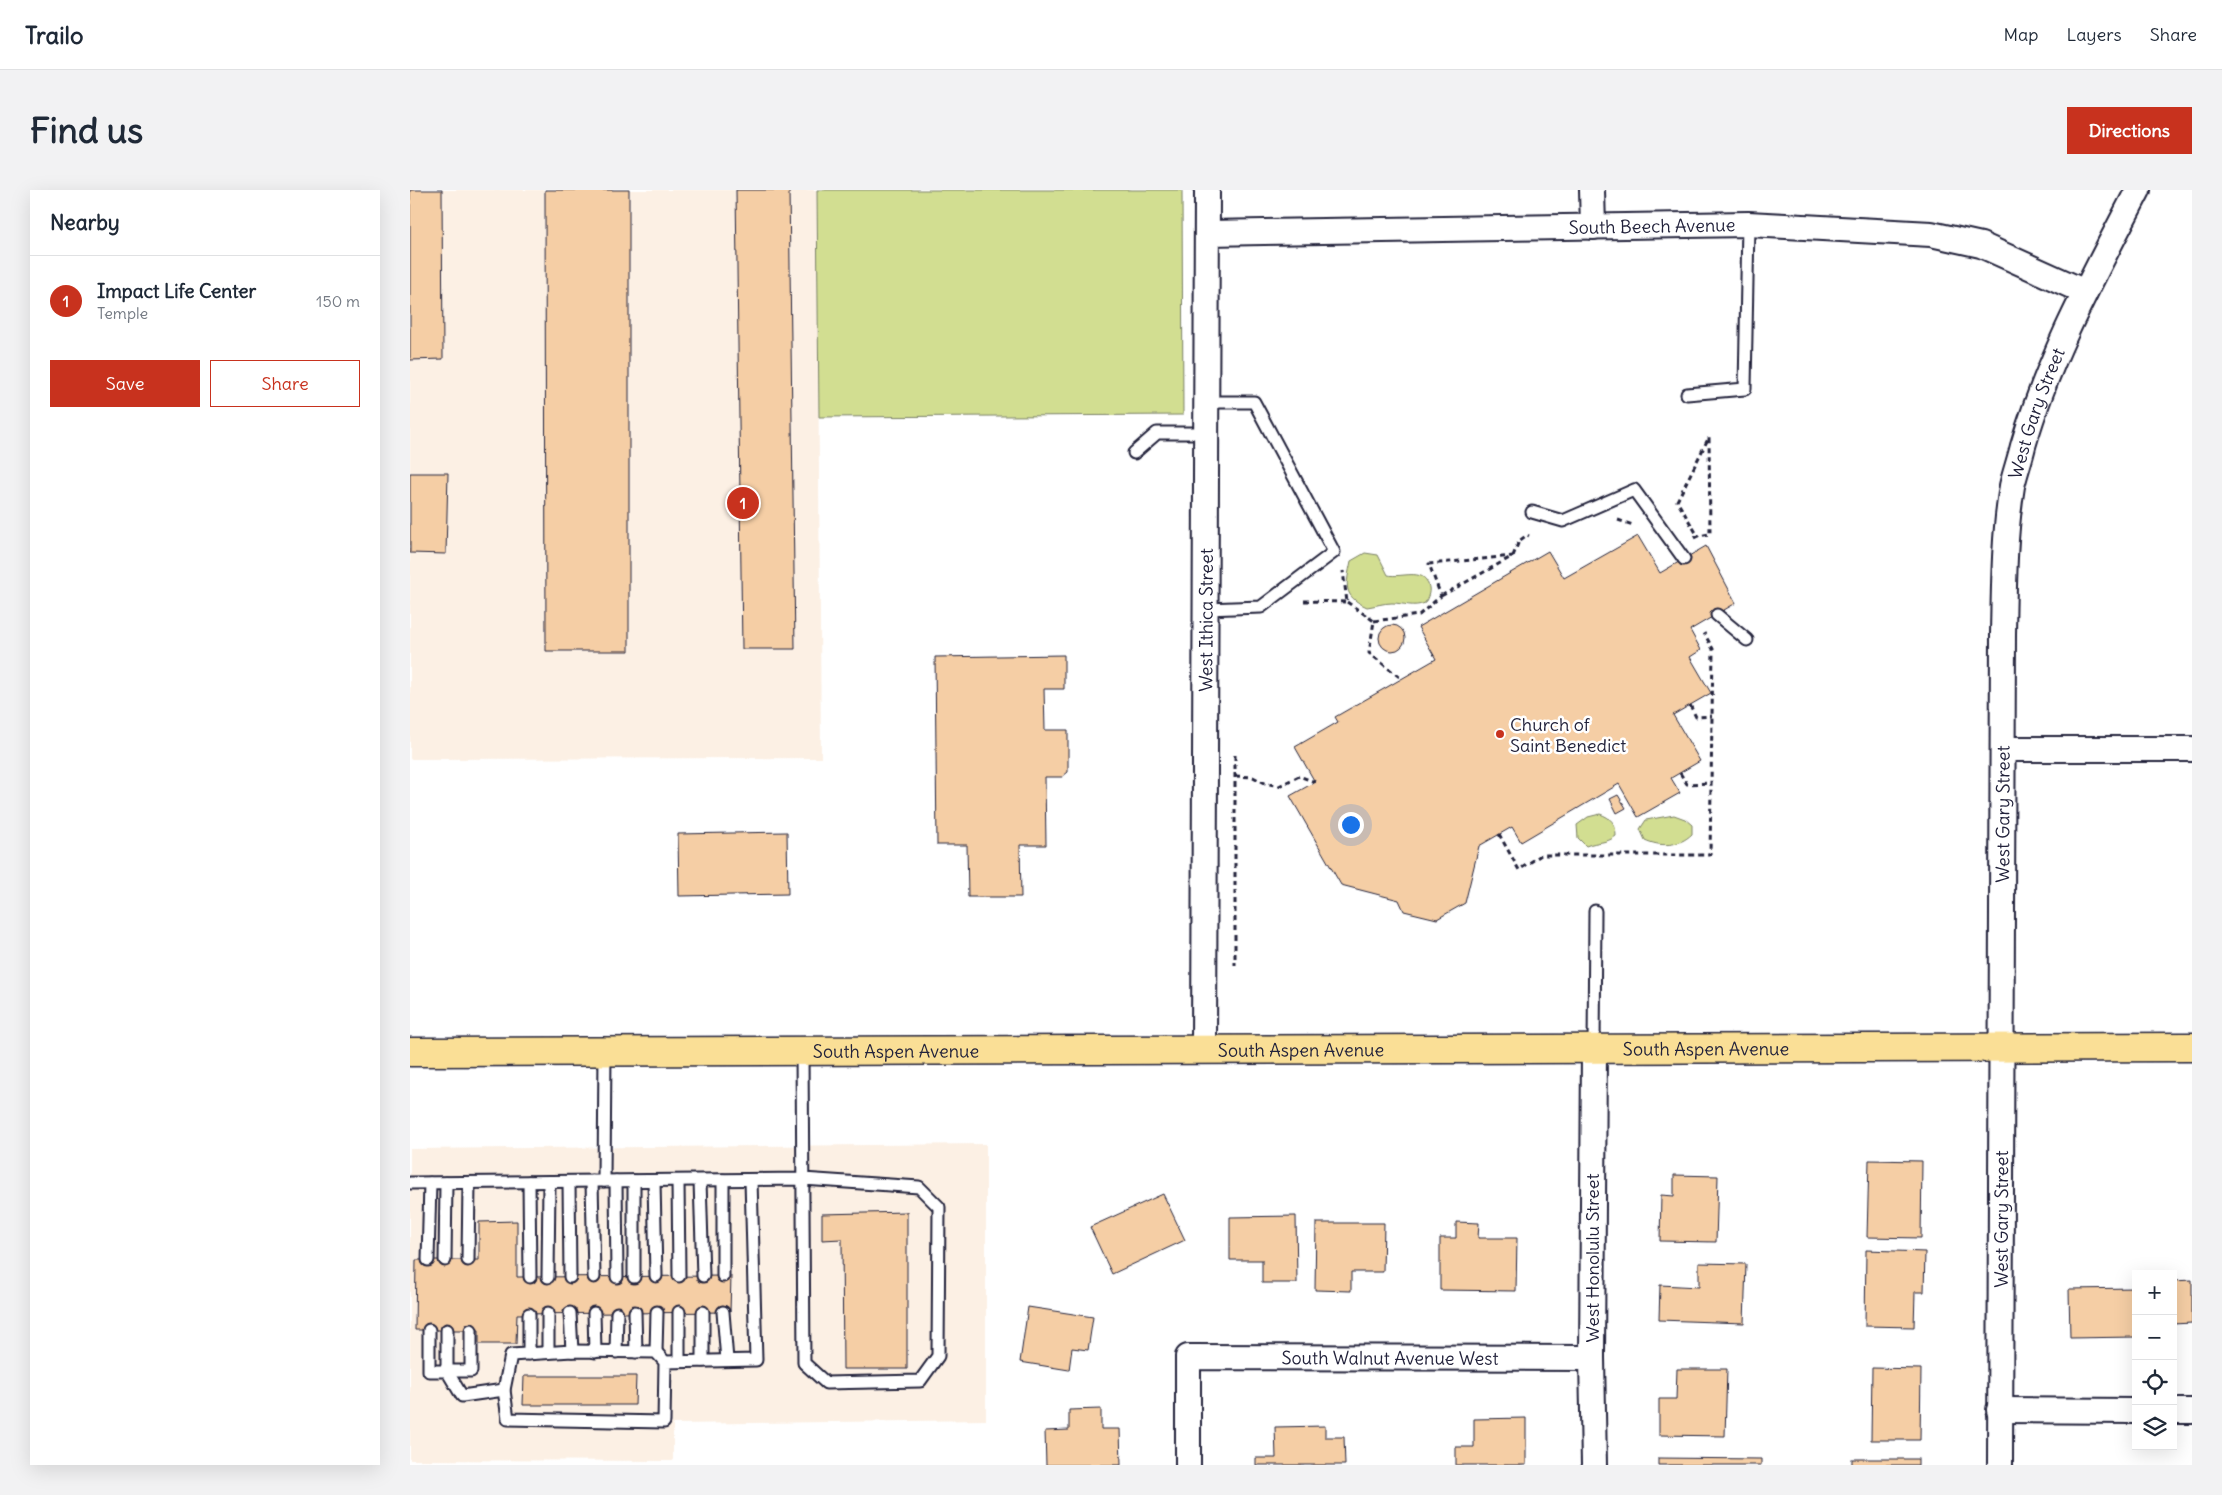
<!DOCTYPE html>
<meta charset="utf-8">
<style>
body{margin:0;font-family:Delius,sans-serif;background:#f2f2f3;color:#1f2937}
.controls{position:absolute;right:15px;bottom:15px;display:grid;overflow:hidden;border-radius:0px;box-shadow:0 5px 20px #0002}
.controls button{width:45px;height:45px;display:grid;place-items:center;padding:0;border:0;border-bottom:1px solid #e0e1e3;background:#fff;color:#1f2937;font:25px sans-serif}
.you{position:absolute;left:940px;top:634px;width:18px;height:18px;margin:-12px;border:4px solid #fff;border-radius:50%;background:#1a73e8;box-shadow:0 0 0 8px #1a73e833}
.badge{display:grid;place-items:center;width:32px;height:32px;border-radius:50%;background:#c8321e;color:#fff;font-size:16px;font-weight:700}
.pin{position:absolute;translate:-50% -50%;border:2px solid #fff;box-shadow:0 1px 5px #0006}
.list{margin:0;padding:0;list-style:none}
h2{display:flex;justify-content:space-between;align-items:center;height:65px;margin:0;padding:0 20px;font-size:21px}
h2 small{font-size:16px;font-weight:400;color:#747a83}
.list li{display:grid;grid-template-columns:32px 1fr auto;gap:15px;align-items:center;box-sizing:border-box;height:90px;padding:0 20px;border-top:1px solid #e0e1e3}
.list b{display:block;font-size:19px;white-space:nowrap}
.list p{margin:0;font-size:16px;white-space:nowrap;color:#747a83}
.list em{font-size:16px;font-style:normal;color:#747a83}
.actions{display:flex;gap:10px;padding:15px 20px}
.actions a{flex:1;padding:11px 0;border:1px solid #c8321e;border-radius:0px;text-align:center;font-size:18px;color:#c8321e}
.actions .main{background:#c8321e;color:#fff}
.icon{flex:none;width:28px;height:28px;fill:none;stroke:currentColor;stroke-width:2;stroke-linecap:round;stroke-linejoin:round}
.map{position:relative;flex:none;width:1782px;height:1275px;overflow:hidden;border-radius:0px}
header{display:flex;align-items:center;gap:30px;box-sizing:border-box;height:70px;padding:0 25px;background:#fff;border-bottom:1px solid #e0e1e3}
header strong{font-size:24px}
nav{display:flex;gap:28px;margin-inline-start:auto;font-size:18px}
.intro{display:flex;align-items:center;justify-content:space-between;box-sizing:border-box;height:120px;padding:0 30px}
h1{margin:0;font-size:35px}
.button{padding:12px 22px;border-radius:0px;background:#c8321e;color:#fff;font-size:18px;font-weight:700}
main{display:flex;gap:30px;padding:0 30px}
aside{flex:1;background:#fff;border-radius:0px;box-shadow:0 5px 20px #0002}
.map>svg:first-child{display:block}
</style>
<header>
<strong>Trailo</strong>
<nav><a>Map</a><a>Layers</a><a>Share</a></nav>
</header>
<div class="intro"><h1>Find us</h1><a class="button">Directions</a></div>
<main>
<aside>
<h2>Nearby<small></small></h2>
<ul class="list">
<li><span class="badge">1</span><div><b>Impact Life Center</b><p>Temple</p></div><em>150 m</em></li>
</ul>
<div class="actions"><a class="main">Save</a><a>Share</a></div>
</aside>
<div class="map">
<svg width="1782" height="1275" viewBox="0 0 1782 1275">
<rect width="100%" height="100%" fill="#fff"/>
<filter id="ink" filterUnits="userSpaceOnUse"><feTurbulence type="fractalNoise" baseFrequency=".02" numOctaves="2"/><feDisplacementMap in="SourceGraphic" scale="10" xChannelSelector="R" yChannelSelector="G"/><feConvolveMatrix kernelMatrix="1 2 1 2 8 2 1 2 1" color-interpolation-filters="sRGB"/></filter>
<g filter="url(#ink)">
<g fill="#fcf0e4">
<path d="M0,0H407L411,568L0,569Z"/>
<path d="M576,954V1230L263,1234V1271L0,1270V959Z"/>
</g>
<g fill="#d2de91" stroke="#7a8066">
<path d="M407,0H772L773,225L409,227Z"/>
<path d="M955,363L968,365L978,385C991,388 1013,378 1018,394C1021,401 1018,407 1015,413C1003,418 994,413 982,413C973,413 965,416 957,417C932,406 936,395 941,371Z"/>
<path d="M1190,624C1201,628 1206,633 1206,646C1196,654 1188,651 1176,656L1168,648L1167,635L1178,627Z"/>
<path d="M1264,625L1275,629L1282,635V644C1269,657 1250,657 1235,650L1230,639L1236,630Z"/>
</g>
<g fill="#f5cea5" stroke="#22223b">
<path d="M0,0H32L33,169L0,170Z"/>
<path d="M135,0H219V461H136Z"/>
<path d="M326,0H379L385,459H332Z"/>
<path d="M0,283H38L36,364L0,363Z"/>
<path d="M1228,346L1250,383L1296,356L1326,413L1280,440L1291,460L1280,467L1301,503L1263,525L1290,571L1261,588L1270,603L1228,627L1209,594L1111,652L1102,637L1069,656L1055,713L1027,729L994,721L989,710L931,695L880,606L905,592L885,557L928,532L925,527L1026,469L1008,437L1138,361L1154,388Z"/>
<circle cx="982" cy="448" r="13"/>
<path d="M654,465V499H634L635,540H658V582L652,587H635L636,655H610L611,707H558L557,655H527L525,467Z"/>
<path d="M1208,605L1216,618L1207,623L1200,609Z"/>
<path d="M377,642L378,704L269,706L268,644Z"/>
<path d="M1459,970L1512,971L1511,1048L1457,1047Z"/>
<path d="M1264,985L1308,986L1306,1052L1250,1051L1251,1005L1264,1006Z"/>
<path d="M753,1004L775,1050L702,1084L680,1037Z"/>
<path d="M497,1022V1179H433L432,1049L412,1050V1024Z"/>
<path d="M886,1026L887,1093H852V1070H820V1027Z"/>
<path d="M107,1031V1087L321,1086L320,1122L107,1124L106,1154H69V1140H5L6,1070H69V1032Z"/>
<path d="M1046,1032L1069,1033L1068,1048H1107L1106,1101L1030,1100V1048H1046Z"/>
<path d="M906,1033H974L973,1082H941V1101L905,1100Z"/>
<path d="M1456,1060L1515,1062L1514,1102H1505L1504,1137L1455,1136Z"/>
<path d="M1289,1073L1336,1074L1334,1133L1249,1130L1250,1095L1289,1097Z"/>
<path d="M1782,1090V1133L1763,1134V1091Z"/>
<path d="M1726,1098V1147L1660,1148L1659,1099Z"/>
<path d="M618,1117L683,1127L678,1160L662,1158L659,1180L610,1172Z"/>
<path d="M1462,1178L1511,1179L1510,1250H1461Z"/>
<path d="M1267,1179H1317L1315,1246L1249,1245V1209H1266Z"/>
<path d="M114,1186H226L225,1215H113Z"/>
<path d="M691,1219V1239H710L711,1275H636L635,1241L659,1240V1220Z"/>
<path d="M1116,1228V1275H1046V1257H1064V1229Z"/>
<path d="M915,1236V1247H934L935,1275H846V1268H866L865,1237Z"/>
<path d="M1248,1268L1351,1269V1275H1248Z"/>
<rect x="1442" y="1269" width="66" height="6"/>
</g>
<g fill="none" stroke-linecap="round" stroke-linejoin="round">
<defs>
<g id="lane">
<path d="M1277,204L1335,199L1338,34"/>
<path d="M724,263L747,243H797"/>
<path d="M1122,322L1153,331L1224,300L1274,369"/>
<path d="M796,419L851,417L924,362L844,212H797"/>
<path d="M1307,425L1337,450"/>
<path d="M1184,860L1185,721"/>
<path d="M313,990V1086"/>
<path d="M182,991L184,1087"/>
<path d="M194,991L195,861"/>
<path d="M206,991L207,1087"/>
<path d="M244,991L246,1086"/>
<path d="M268,991L269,1086"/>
<path d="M290,991L293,1086"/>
<path d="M119,992L120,1087"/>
<path d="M159,992L160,1087"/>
<path d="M0,993L393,989L509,997L529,1017L528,1166L510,1191L416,1193L394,1173L392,861"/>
<path d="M18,1070L20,993"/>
<path d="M35,1070L36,993"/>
<path d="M58,1070L59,993"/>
<path d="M138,1087L139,992"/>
<path d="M224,1087V991"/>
<path d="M225,1122L226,1162"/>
<path d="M269,1122V1171"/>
<path d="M293,1122V1171"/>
<path d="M313,1122L317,1170"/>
<path d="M138,1123V1162"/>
<path d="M160,1123L162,1161"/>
<path d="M184,1123L185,1162"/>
<path d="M19,1140V1181H61V1140"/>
<path d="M37,1140V1181L52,1206L94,1200"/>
<path d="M206,1162L207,1123"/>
<path d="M246,1162L247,1122"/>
<path d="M119,1164V1124"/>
<path d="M255,1172L246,1162L162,1161L101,1165L94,1200L98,1229L254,1232L255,1172L346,1170L341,990"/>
</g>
<g id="street">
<path d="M1182,0L1183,37"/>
<path id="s1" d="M798,43L1338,34L1521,44L1571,55L1675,102"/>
<path d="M1593,559H1782"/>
<path id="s2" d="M794,860L797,0"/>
<path d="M1184,860L1182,1168L1184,1275"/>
<path d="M1589,1220L1726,1221"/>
<path d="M1763,1221H1782"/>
<path id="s3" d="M778,1275V1167L1182,1168"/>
<path id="s4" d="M1590,1275L1593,444C1594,395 1594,345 1602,296C1605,283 1610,269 1613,256C1639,165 1685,83 1728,0"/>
</g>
<g id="primary">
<path id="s5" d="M0,862L1782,857"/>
</g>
</defs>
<use href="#lane" stroke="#22223b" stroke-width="15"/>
<use href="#street" stroke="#22223b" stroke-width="28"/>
<use href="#primary" stroke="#22223b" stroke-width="31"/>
<g stroke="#22223b" stroke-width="3" stroke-dasharray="5 4" stroke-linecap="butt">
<path d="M1208,330L1223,335"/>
<path d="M1284,348L1288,346L1267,311L1299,247L1300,344L1288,346"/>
<path d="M1103,366L1109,351L1117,345L1119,346"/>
<path d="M894,411L937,412L933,381"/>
<path d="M937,412L964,431L959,463L992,489"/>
<path d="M964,431L1009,425L1031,406L1019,374L1103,366L1031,406"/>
<path d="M1280,515L1286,527L1302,526"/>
<path d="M825,565V775"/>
<path d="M1270,583L1277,594L1301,593"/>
<path d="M825,586L843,587L855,593L869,596L889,586L905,592"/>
<path d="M1089,644L1109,680L1131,665H1300L1303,459L1294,443"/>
</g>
<use href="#lane" stroke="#fff" stroke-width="11"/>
<use href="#street" stroke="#fff" stroke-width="24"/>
<use href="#primary" stroke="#fadf96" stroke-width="28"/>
</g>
</g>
<circle fill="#c8321e" stroke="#fff" stroke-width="2" cx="1090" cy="544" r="5"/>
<g text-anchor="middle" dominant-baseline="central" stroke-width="5" stroke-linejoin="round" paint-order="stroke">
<g font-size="18" fill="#22223b" stroke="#fff">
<text stroke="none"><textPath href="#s1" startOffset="444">South Beech Avenue</textPath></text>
<text stroke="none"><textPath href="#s4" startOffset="1056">West Gary Street</textPath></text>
<text stroke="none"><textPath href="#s2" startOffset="430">West Ithica Street</textPath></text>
<text stroke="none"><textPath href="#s4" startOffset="651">West Gary Street</textPath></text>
<text stroke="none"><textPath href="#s5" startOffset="1296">South Aspen Avenue</textPath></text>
<text stroke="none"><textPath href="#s5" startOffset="891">South Aspen Avenue</textPath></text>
<text stroke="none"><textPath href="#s5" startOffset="486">South Aspen Avenue</textPath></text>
<text stroke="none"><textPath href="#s4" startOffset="246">West Gary Street</textPath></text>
<text transform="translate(1182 1068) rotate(-90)">West Honolulu Street</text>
<text stroke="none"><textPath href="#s3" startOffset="310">South Walnut Avenue West</textPath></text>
</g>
<g font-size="18" fill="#22223b" stroke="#fff" text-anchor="start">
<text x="1100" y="534">Church of<tspan x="1100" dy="21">Saint Benedict</tspan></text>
</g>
</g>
</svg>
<div class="controls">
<button>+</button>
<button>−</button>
<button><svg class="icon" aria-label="locate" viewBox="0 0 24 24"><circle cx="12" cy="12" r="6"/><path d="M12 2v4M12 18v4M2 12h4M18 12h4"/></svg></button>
<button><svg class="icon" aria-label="layers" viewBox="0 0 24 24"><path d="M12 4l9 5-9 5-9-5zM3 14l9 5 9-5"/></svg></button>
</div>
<div class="you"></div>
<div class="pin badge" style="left:333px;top:313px">1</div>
</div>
</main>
